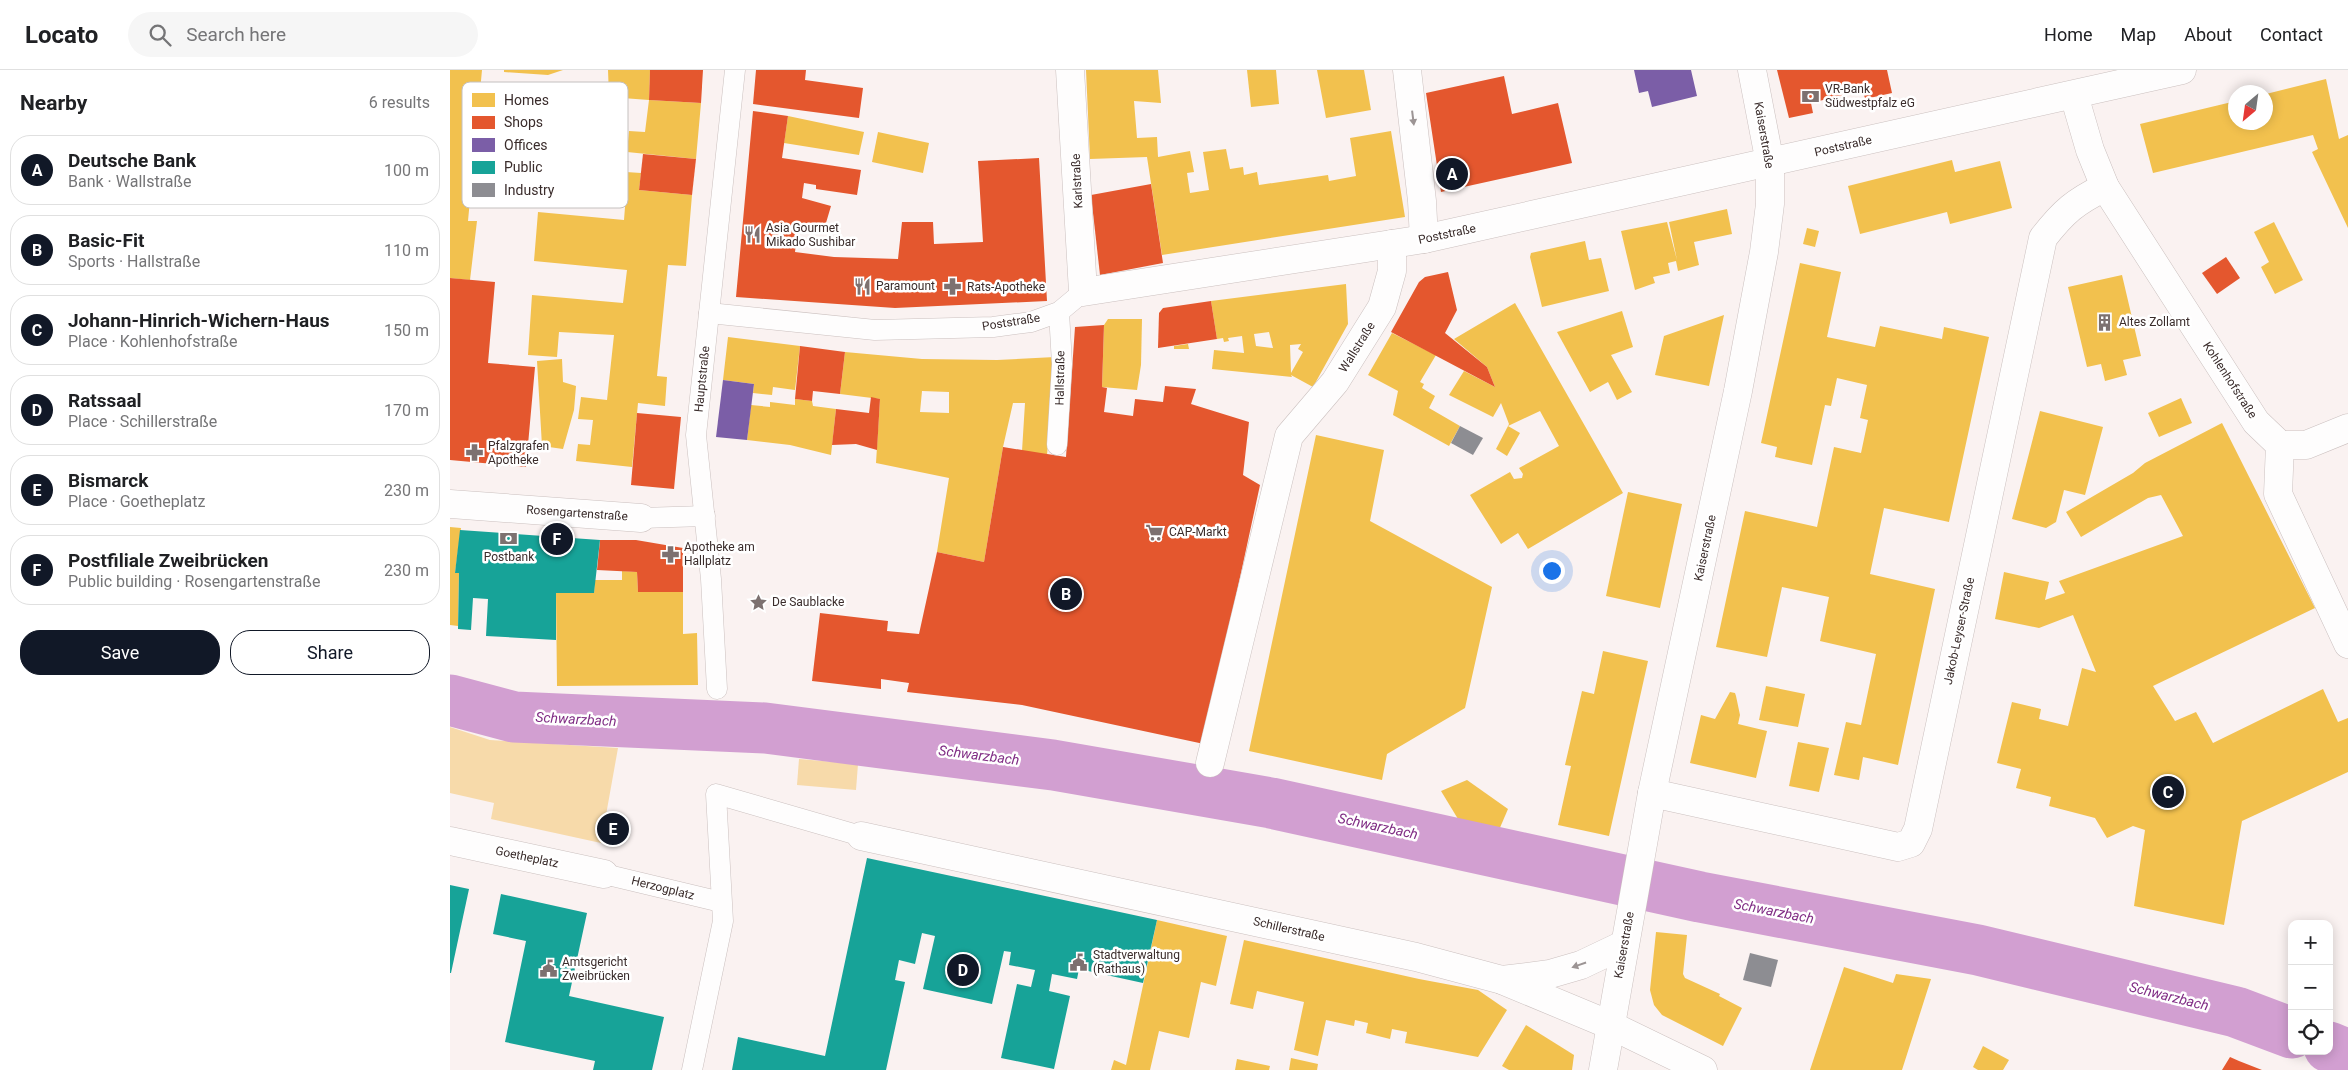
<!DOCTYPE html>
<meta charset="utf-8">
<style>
body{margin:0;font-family:Roboto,sans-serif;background:#f6f6f6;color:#202124}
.controls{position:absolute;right:15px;bottom:15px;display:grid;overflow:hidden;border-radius:10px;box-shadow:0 2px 12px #0003}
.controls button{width:45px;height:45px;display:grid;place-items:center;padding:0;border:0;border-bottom:1px solid #e0e0e0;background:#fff;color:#202124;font:25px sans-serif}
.compass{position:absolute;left:1778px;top:15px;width:45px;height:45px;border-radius:50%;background:#fff;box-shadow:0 2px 12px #0003;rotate:209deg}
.you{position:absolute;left:1101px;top:500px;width:18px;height:18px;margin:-12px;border:4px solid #fff;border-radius:50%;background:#1a73e8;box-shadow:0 0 0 8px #1a73e833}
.badge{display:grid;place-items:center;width:32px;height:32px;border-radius:50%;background:#111827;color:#fff;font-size:16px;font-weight:700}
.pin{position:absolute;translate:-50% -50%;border:2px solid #fff;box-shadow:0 1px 5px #0006}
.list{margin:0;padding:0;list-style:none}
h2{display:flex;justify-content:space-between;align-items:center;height:65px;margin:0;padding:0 20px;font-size:21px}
h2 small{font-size:16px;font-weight:400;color:#757577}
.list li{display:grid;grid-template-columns:32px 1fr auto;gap:15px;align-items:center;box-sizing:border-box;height:70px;margin:0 10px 10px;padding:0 10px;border:1px solid #e0e0e0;border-radius:20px}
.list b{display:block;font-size:19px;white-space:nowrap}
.list p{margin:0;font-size:16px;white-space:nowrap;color:#757577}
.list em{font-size:16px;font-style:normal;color:#757577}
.actions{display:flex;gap:10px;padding:15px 20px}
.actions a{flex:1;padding:11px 0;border:1px solid #111827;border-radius:20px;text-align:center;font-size:18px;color:#111827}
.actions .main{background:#111827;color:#fff}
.icon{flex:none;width:28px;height:28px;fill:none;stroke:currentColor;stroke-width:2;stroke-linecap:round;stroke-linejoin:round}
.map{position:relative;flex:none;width:1898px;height:1000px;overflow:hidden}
header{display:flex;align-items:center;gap:30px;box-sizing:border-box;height:70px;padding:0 25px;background:#fff;border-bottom:1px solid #e0e0e0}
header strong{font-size:24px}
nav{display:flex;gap:28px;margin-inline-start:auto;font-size:18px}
.search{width:350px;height:45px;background:#f6f6f6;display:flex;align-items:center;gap:12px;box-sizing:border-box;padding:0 18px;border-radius:28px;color:#757577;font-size:19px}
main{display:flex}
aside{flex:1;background:#fff}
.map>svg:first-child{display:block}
</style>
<header>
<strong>Locato</strong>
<div class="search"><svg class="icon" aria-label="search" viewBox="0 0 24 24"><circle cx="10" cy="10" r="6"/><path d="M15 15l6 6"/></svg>Search here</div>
<nav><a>Home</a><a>Map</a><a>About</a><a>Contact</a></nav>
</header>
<main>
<aside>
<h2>Nearby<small>6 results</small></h2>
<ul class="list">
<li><span class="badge">A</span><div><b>Deutsche Bank</b><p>Bank · Wallstraße</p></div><em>100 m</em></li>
<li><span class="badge">B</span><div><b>Basic-Fit</b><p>Sports · Hallstraße</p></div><em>110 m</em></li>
<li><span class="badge">C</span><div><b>Johann-Hinrich-Wichern-Haus</b><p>Place · Kohlenhofstraße</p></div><em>150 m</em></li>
<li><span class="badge">D</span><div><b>Ratssaal</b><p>Place · Schillerstraße</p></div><em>170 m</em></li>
<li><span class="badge">E</span><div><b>Bismarck</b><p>Place · Goetheplatz</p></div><em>230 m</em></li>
<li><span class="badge">F</span><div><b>Postfiliale Zweibrücken</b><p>Public building · Rosengartenstraße</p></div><em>230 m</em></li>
</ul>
<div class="actions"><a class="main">Save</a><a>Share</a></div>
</aside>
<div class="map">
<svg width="1898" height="1000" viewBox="0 0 1898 1000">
<rect width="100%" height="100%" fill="#faf2f1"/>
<g fill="#f7daaa">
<path d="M0,657L40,670L168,678L151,773L41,749L44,733L0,723Z"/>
<path d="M349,689L408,694L406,720L347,715Z"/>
</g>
<g fill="#f2c14e" fill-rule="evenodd">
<path d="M0,0H32L18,151H27L20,210L0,208Z"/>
<path d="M54,0H113L98,5L54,2Z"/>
<path d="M158,0H200L199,30L251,33L246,89L177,82L179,61L195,62L199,30L159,27Z"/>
<path d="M636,0H708L711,33L684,31L687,68L707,67L708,87L740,81L744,102L737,103L740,123L759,120L753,82L776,79L780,99L793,97L794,105L807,102L809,115L878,105L879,111L906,106L900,68L941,61L955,147L712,185L697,87L640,89Z"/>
<path d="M797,0H826L829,34L801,37Z"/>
<path d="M867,0H914L921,40L876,48Z"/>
<path d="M1876,9L1889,69L1898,65V158L1862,82L1868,79L1863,65L1703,103L1690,54L1786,31V52H1816V24Z"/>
<path d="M338,46L414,62L409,85L334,73Z"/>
<path d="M428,62L479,73L473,103L422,92Z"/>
<path d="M139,90L177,94L176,102L191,103L189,120L242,125L236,196L218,195L207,306L217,307L215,336L188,333L182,397L126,391L128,374L140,375L143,350L128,349L131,327L157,330L164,265L109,262L107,287L78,285L82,225L173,233L177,200L84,191L88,142L174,150L176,124L136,121Z"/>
<path d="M1502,90L1505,102L1550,91L1562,138L1500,154L1497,142L1410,164L1398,116Z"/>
<path d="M1277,139L1282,164L1244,172L1249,195L1228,201L1226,191L1218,193L1220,203L1203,207L1205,213L1185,220L1171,161L1217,152L1227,190L1219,152Z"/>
<path d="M1824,152L1853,210L1825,224L1811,197L1819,192L1804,162Z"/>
<path d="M1357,158L1369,161L1365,177L1353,174Z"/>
<path d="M1135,171L1139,190L1151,188L1159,221L1092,237L1080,187L1081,183Z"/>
<path d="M1350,193L1391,202L1377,267L1425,277L1430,256L1492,269L1494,257L1539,267L1499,452L1434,438L1420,504L1485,519L1448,695L1413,687L1409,710L1384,705L1396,652L1411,655L1426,584L1370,571L1379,527L1332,517L1317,587L1266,577L1295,441L1367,457L1384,377L1411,383L1418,350L1410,348L1417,315L1387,308L1381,336L1375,335L1362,395L1325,387L1327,377L1311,373Z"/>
<path d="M1672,205L1691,286L1673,290L1677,305L1655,311L1651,294L1637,297L1618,217Z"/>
<path d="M896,214L898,254L863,317L841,305L842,307L762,299L764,280L794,283L792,266L778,268L779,271L774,272L773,268L767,269L761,231ZM819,262L823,278L806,276L804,264ZM851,274L848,279L853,282L841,303L840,275Z"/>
<path d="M1065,233L1173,423L1078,479L1068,463L1051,474L1020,425L1060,402L1064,409L1072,408L1073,404L1069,398L1109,376L1090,341L1058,356L1059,354L1051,333L1043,347L999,325L1014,301L1045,317L1037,297L1004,269Z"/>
<path d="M1172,241L1183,277L1161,285L1182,322L1167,330L1158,312L1140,322L1107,262Z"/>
<path d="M1274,245L1259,316L1205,305L1214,266Z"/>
<path d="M658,249H692L691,295L687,320L652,317L654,255Z"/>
<path d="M942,263L986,285L970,312L974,314L972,318L985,326L979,338L1010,356L999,376L943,345L948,321L918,305Z"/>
<path d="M278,267L350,276L345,320L323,317L322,325L303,323L304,314L273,310Z"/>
<path d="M738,274L739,279H724V276Z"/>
<path d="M395,282L472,289L547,290L605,287L597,385L572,381L575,333H563L553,377L534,492L487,482L499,408L426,393L430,329L390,324ZM472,321L499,322V343L470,342Z"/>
<path d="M112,289L113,312L126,316L124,340L113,379L92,376L87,291Z"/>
<path d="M1731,328L1742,353L1709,367L1698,343Z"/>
<path d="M345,329L362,331L363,336L386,339L381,385L340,375L297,370L301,335L320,337V332L345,335Z"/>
<path d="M1590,341L1653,357L1635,425L1614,420L1606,452L1596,458L1562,449Z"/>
<path d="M1772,353L1865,538L1703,616L1725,651L1746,642L1763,673L1873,619L1888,652L1898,648V702L1792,751L1774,855L1684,836L1695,760L1683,756L1657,768L1645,748L1599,736L1601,727L1566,718L1571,699L1547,693L1562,632L1591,639L1589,649L1618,656L1632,598L1646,602L1623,545L1589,558L1545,549L1554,502L1599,512L1595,530L1615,523L1609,511L1733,466L1711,425L1698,428L1631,467L1616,442L1683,403L1695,393Z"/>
<path d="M1058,356L1070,363L1057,386L1046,379Z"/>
<path d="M866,365L934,380L920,451L1042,517L1015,638L937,684L932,710L799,681Z"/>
<path d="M1178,422L1232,434L1210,538L1156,526Z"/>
<path d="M0,457L11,458L5,503H9L8,556L0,555Z"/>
<path d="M172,501L187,502L188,522H233V564L247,563L248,615L107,616L106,523H144L145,510H172Z"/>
<path d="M1153,581L1198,591L1159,766L1108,755L1121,696L1115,695L1132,621L1144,624Z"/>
<path d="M1316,616L1355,624L1348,657L1309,650Z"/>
<path d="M1280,622L1285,623L1286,626L1290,645L1288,654L1317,661L1306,708L1240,693L1251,645L1265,649Z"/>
<path d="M1348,672L1379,678L1369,722L1339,716Z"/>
<path d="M1017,710L1058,739L1049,760L1008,749L991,721Z"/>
<path d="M707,850L777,866L766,916L751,912L739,968L709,961L700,1000H661L664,990L676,995Z"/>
<path d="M1206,862L1237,865L1233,904L1235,908L1270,924L1269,926L1292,938L1273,976L1212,945L1204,935L1200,920Z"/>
<path d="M794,870L969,909L1028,920L1057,940L1028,987L955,973L957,962L942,959L940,969L916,963L918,953L905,950L904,956L876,950L868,986L844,980L854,932L807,921L803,939L780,934Z"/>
<path d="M1394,897L1443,913L1446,904L1481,909L1452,1000H1360Z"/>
<path d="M1076,955L1124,985L1122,1000H1059L1052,996Z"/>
<path d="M1533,976L1559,990L1553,1000H1528L1523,997Z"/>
<path d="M841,988L868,994L867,1000H839Z"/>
<path d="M787,989L820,996L819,1000H785Z"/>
</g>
<g fill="#e4572e">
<path d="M200,0H253L251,33L199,30Z"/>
<path d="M306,0H356L355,10L413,18L409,48L303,34Z"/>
<path d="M1327,0H1437L1442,23L1415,29L1413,20L1361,33L1363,43L1339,48Z"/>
<path d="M1054,6L1062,44L1108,33L1122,93L991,122L976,23Z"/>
<path d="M303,41L338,46L332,88L411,100L407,125L366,119V115L354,113L352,128L381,136L373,163L348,157L345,182L384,187L448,189L452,152H483L484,174L533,172L528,91L589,88L597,231L445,238L286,227Z"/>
<path d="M193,84L246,89L242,125L189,120Z"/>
<path d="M701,114L713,193L650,205L641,125Z"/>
<path d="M1776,187L1790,208L1767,224L1752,203Z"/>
<path d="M998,202L1007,240L995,263L1037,297L1045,317L941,262L969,212L975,207Z"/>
<path d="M0,208L45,212L38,293L85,297L76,397L0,390Z"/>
<path d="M761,231L767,269L708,278L709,243L713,238Z"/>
<path d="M654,255L652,317L657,318L654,342L683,346L685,329L713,332L715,316L746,319L741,334L799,352L793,405L810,415L754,674L572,635L457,622L459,613L431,609V619L362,611L370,543L438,551L437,561L469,564L487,482L534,492L553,377L616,387L625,257Z"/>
<path d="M350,276L395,282L390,324L363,321L362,331L345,329Z"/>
<path d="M421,327L430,329L427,380L406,374L382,375L386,339L419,343Z"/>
<path d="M187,343L231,347L224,419L181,415Z"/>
<path d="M150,470H186L233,478V522H188L187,502L147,500Z"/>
<path d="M1780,987L1789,991L1812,1000H1772Z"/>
</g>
<g fill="#7b5ea7">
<path d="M1184,0H1241L1247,26L1202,37L1198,21L1189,23Z"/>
<path d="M273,310L304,314L297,370L266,367Z"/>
</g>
<g fill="#17a398">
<path d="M10,460L150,470L144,523H106V570L36,566L38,529L23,528L21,560L8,559L9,503H5Z"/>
<path d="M417,788L707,850L693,913L629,899L627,909L602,904L599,921L620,926L604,999L551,988L567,914L581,917L585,900L559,895L561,882L554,881L542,934L473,919L485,866L472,863L465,894L449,890L445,910L455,912L436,1000H282L288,967L375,986Z"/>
<path d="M0,815L19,819L1,903H0Z"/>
<path d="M51,824L137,843L119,926L214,947L202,1000H143L145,991L55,972L76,871L43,864Z"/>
</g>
<g fill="#8d8d92">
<path d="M1010,356L1033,368L1023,385L1001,373Z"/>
<path d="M1300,883L1328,890L1321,917L1293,910Z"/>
</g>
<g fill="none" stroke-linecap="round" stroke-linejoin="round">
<g stroke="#d29fd1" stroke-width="51">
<path d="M0,630L64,647L315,658L603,695L821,733L1250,827L1528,880L1786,942L1842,963"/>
<path d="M1879,977L1898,985"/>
</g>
<defs>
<g id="pedestrian">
<path d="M259,243L425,260L543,257L581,252L609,242L633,222"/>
<path d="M607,375L612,294L609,242"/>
<path d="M191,448L255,446"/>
<path d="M267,619L261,509L246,365L285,0"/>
<path d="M154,804L271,832"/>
<path d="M242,1000L273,851L266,724L411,766"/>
</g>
<g id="minor">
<path d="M620,0L633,222L974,169L1732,0"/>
<path d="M957,0L972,131L974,169"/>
<path d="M1624,25L1640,80L1655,117L1806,352L1830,375L1828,424L1898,574"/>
<path d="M1830,375H1856L1898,358"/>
<path d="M0,434L191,448"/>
<path d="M760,693L839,366L885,312L932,237L942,201V174"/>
<path d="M1202,723L1448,777L1461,773L1468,759L1593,168C1614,141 1625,132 1655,117"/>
<path d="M411,766L966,887L1052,910L1160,955L1253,1000"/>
<path d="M0,771L154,804"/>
</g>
<g id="tertiary">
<path d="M1052,910L1100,904L1131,895L1173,875"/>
<path d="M1153,1000L1202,723L1288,321L1314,182L1320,134V93L1302,0"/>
</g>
</defs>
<use href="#pedestrian" stroke="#cbc0bf" stroke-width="21"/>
<use href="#minor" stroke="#cbc0bf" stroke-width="29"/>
<use href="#tertiary" stroke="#cbc0bf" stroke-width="29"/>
<use href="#pedestrian" stroke="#fefdfd" stroke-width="20"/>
<use href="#minor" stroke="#fefdfd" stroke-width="28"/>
<use href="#tertiary" stroke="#fefdfd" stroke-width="28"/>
</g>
<defs><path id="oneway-solid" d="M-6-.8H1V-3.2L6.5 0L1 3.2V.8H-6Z" transform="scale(1.25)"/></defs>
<g fill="#9c9494">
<use href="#oneway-solid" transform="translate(963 48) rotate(83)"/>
<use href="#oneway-solid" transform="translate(1129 895) rotate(161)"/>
</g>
<defs>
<symbol id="bank-bare" viewBox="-9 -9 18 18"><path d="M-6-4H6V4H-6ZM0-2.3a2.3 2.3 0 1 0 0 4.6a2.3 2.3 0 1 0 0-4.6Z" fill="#7d7170" stroke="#fff" stroke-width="2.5" paint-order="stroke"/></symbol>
<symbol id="restaurant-bare" viewBox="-9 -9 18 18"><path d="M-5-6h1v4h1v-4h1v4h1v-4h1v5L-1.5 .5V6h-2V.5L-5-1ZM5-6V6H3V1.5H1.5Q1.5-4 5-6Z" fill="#7d7170" stroke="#fff" stroke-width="2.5" paint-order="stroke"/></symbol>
<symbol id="pharmacy-bare" viewBox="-9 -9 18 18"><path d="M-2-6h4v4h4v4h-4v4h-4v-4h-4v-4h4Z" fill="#7d7170" stroke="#fff" stroke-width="2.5" paint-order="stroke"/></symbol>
<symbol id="building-bare" viewBox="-9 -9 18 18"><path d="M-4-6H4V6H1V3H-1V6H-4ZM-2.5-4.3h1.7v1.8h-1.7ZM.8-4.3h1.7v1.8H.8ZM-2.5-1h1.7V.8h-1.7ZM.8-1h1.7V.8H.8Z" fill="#7d7170" stroke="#fff" stroke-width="2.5" paint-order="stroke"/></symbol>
<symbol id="supermarket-bare" viewBox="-9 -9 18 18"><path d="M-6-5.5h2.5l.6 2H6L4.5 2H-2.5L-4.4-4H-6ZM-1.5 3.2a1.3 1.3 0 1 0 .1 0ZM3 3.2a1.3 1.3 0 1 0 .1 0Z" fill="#7d7170" stroke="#fff" stroke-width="2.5" paint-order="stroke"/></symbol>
<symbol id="sight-bare" viewBox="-9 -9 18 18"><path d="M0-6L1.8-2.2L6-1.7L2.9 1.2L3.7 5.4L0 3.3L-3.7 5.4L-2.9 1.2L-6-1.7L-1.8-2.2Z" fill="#7d7170" stroke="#fff" stroke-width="2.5" paint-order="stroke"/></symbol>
<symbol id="civic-bare" viewBox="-9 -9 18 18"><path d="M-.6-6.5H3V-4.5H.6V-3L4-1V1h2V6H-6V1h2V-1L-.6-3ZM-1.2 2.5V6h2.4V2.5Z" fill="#7d7170" stroke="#fff" stroke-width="2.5" paint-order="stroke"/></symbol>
</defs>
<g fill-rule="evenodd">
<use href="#bank-bare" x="1348" y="14" width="25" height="25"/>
<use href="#restaurant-bare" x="290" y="152" width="25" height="25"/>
<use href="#restaurant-bare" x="400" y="204" width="25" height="25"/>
<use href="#pharmacy-bare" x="490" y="204" width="25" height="25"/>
<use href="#building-bare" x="1642" y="240" width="25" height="25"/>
<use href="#pharmacy-bare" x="12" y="370" width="25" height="25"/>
<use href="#supermarket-bare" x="692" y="450" width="25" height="25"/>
<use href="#bank-bare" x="46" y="456" width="25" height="25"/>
<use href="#pharmacy-bare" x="208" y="472" width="25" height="25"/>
<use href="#sight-bare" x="296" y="520" width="25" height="25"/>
<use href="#civic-bare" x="616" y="880" width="25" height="25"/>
<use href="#civic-bare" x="86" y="886" width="25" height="25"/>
</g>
<g text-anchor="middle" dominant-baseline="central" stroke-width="5" stroke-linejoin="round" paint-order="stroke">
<g font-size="12" fill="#3a2c2b" stroke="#fff" text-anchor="start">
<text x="1375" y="19">VR-Bank<tspan x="1375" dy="14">Südwestpfalz eG</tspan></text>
<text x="316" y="158">Asia Gourmet<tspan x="316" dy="14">Mikado Sushibar</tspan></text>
<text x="426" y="216">Paramount</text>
<text x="517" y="217">Rats-Apotheke</text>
<text x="1669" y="252">Altes Zollamt</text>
<text x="38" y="376">Pfalzgrafen<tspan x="38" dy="14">Apotheke</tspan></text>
<text x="719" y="462">CAP-Markt</text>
<text x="234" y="477">Apotheke am<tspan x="234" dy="14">Hallplatz</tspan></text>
<text x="59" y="487" text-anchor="middle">Postbank</text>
<text x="322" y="532">De Saublacke</text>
<text x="643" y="885">Stadtverwaltung<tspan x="643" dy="14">(Rathaus)</tspan></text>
<text x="112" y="892">Amtsgericht<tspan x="112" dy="14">Zweibrücken</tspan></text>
</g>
<g font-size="12" fill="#3a2c2b" stroke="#fff">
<text transform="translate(1314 65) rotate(80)">Kaiserstraße</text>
<text transform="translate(1393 76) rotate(-13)">Poststraße</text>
<text transform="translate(627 111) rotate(-93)">Karlstraße</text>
<text transform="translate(997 164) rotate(-12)">Poststraße</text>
<text transform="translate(561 252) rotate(-9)">Poststraße</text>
<text transform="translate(907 277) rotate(-58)">Wallstraße</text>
<text transform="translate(610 308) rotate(-89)">Hallstraße</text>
<text transform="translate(252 309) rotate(-84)">Hauptstraße</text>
<text transform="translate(1780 310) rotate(57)">Kohlenhofstraße</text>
<text transform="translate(127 443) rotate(4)">Rosengartenstraße</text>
<text transform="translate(1255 478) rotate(-78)">Kaiserstraße</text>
<text transform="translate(1509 561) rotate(-78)">Jakob-Leyser-Straße</text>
<text transform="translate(77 787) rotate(12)">Goetheplatz</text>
<text transform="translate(213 818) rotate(14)">Herzogplatz</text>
<text transform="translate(839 859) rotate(13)">Schillerstraße</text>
<text transform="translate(1174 875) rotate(-80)">Kaiserstraße</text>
</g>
<g font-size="14" font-style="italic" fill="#812e85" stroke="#fff">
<text transform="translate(126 649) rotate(3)">Schwarzbach</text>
<text transform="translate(529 685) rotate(7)">Schwarzbach</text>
<text transform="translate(928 756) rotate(12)">Schwarzbach</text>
<text transform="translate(1324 841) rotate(11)">Schwarzbach</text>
<text transform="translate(1719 926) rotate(14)">Schwarzbach</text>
</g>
</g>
<rect x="12" y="12" width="166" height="126" rx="8" fill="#fff" stroke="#c4c0bf" stroke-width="1"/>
<rect x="22" y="23" width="23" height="14" fill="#f2c14e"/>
<rect x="22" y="46" width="23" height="13" fill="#e4572e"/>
<rect x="22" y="68" width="23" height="14" fill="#7b5ea7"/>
<rect x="22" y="91" width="23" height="13" fill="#17a398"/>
<rect x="22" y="113" width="23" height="14" fill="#8d8d92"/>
<g font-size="14" fill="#3a2c2b">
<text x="54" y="35">Homes</text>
<text x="54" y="57">Shops</text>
<text x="54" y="80">Offices</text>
<text x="54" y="102">Public</text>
<text x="54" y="125">Industry</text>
</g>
</svg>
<div class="controls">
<button>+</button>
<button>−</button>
<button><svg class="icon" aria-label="locate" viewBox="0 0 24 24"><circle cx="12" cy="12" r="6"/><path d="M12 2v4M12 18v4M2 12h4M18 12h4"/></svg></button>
</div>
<svg class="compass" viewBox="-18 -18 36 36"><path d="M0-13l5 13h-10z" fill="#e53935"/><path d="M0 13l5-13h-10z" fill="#757577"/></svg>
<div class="you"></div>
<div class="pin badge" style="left:1002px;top:104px">A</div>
<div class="pin badge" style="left:616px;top:524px">B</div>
<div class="pin badge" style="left:1718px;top:722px">C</div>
<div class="pin badge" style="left:513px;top:900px">D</div>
<div class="pin badge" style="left:163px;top:759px">E</div>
<div class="pin badge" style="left:107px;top:469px">F</div>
</div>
</main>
